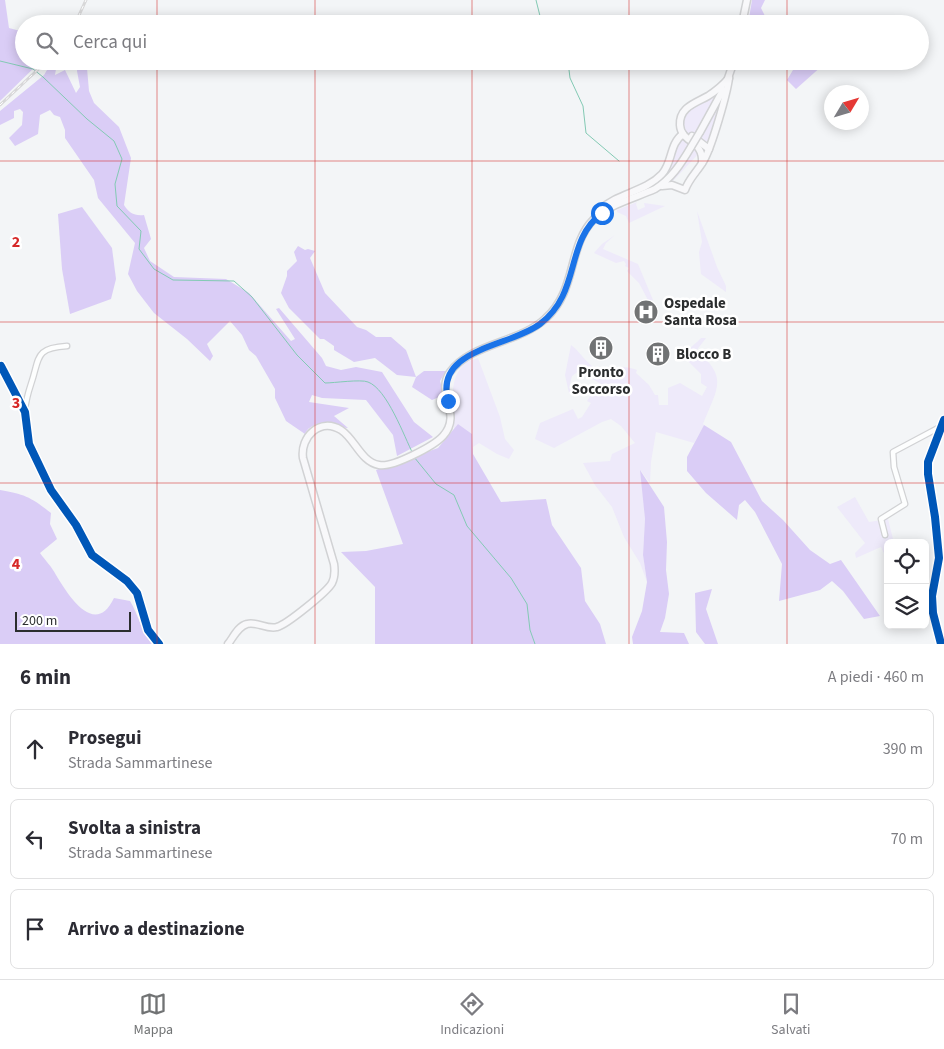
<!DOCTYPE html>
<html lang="it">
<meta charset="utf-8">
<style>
body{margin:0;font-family:"Source Sans 3",sans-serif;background:#f7f7f7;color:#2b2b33}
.controls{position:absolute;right:15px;bottom:15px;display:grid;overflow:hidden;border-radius:8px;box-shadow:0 2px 12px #0003}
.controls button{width:45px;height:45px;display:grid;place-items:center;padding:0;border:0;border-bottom:1px solid #e1e1e2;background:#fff;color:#2b2b33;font:25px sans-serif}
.compass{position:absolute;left:824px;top:85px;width:45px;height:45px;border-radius:50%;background:#fff;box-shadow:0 2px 12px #0003;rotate:52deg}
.scale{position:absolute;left:15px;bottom:12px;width:116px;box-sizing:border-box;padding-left:5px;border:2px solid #2b2d2e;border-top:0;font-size:14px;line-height:18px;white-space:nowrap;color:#2b2d2e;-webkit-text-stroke:4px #fff;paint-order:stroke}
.stop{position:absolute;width:15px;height:15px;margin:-11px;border:4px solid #1a73e8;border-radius:50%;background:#fff}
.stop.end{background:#1a73e8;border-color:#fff;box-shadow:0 1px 5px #0008}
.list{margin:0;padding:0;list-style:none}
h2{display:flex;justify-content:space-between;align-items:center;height:65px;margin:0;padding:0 20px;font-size:21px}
h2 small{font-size:16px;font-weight:400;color:#7c7c81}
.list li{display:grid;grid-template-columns:32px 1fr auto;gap:15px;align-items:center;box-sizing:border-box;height:80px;margin:0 10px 10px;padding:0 10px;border:1px solid #e1e1e2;border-radius:8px}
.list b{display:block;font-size:19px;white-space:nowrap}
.list p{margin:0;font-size:16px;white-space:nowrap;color:#7c7c81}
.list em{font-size:16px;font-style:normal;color:#7c7c81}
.icon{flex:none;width:28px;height:28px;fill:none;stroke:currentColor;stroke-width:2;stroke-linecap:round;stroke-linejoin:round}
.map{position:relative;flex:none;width:944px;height:644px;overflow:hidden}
.search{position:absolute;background:#fff;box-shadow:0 2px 12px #0003;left:15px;right:15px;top:15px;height:55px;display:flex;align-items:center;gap:12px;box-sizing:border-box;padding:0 18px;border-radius:28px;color:#7c7c81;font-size:19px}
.sheet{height:335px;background:#fff}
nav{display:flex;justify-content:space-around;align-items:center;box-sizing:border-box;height:70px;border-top:1px solid #e1e1e2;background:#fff;font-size:14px;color:#7c7c81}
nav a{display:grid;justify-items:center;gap:2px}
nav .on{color:#717374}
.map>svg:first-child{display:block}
</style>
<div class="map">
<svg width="944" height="644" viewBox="0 0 944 644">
<rect width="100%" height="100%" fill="#f3f5f7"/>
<g fill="#eeeafa">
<path d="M720,89L702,134L720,103L708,141H704L684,131L682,120L686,112Z"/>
<path d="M682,137L700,152L672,182H669L681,169L694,150L690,147L677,166L657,185L635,194L659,179L676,143Z"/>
<path d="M637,202L636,204L638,210L645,207L644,203L665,206L629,223L626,216L617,212V210Z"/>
<path d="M697,211L717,267L726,286V292L701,274L699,252L702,242Z"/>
<path d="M615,235L606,243L603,249L638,264L653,300L649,302L639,283L627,271L629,268L625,266L626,264L624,261L616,263L594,253L602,244Z"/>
<path d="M701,338H706L696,351C730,377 716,390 703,424L704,425L694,443L656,432L651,462L650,483L641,471L645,519L643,555L647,582L640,563L624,537L612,507L595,485L583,463L610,461L612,454L635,443L621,426L611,419L602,422L554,448L535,439L540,423L573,409L578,419L582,417L591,403L587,401L599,383L580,370L572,376L569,388L576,394L569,393L565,375L571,345C581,352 589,369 604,372C618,374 617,362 637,370L636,373L649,385L655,395H658L659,405H668V388L680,383L702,396L707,387L701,383V374L686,359L684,360L683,358C685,350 695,345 701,338Z"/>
<path d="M478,358L500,417L505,439L514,450L509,459L497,454L479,443L473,447L472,434L458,424L454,429C453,408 447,376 467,362C470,360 475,359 478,358Z"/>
<path d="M855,497L869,522L888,519L894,543H888V562L881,547L856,558L855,553L865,543L837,507Z"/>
</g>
<g fill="#dacdf6">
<path d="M0,0H5L9,28L24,32V61H41L0,101Z"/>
<path d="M752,0H765L761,8L765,16L767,24H748Z"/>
<path d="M78,61H90L87,68L89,91L94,103L119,127L131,158L124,205C129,213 134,216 144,215L151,239L144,248L150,261L174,277L226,279L249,293L291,341L295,339L276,309L279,308L322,358L326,366L341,370L356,367L382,372L414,422L433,437L397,456L393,435L366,400L322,398L312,395L309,402L349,408L334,416L348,428C341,428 337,424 331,423C322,422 308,425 305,434L286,421L275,398V389L256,356L249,350L242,335L230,321L207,344L213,356L210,361L187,339L154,313L137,291L128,274L135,243L98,198L94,180L65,138V130L60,117L54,115L50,110L40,115L38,134L15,146L9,138L22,125L23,112L20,109L14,111V118L0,125V111L44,75L50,65L56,69L55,75L65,70L76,93L80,87L77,71Z"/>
<path d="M792,61H820L823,65L796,89L787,80L796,65Z"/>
<path d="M82,207L112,248L116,279L111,299L70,314L62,269L58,214Z"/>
<path d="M298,246L305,250L308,249L315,251L310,258L325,293L357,327L366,330L376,337H391L406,350L416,377L424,371H446L440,381L444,395L432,400L412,387L416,377L397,375L375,358L354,362L334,350V346L324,339H320L289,308L281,293L287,276V271L297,261L294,252Z"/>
<path d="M458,424L472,434L473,454L501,502L546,499L552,525L581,568L585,601L600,624L606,644H375V587L341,552L366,551L403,544L376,470L438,448Z"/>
<path d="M704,425L731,442L762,501L783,520L810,550L830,564L841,560L880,616L864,619L843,591L832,581L820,590L779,601L782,564L755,512L745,500L739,505L737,520L706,493L687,471V457Z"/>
<path d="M640,470L664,507L667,542L666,570L669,594L665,618L660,632L684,633L689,644H633L632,637L642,611L647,582L643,555L645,519Z"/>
<path d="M0,490C25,494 32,498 51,513L50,524L57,539L40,553C45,560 52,567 56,575C68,595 95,638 114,598L130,601C139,616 141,631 152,644H0Z"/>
<path d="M712,589L706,609L718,644H705L696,632L695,593Z"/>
</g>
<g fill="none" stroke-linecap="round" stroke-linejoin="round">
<g stroke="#83cab4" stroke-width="1">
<path d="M536,0L542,24"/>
<path d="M0,61L33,69L43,77L87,119L114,141L122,159L115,184L117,206L141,231L139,249L154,269L173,280L234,281L252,297L297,355L325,383C334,383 361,379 368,382C387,389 404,436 413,454"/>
<path d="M562,61L569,70L570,78L583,106L586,133L619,161"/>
<path d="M414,457L436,484L454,495L467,526L511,578L527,604L530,630L535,644"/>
</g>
<defs>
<g id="minor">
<path d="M1,366L25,412L29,444L51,490L76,525L92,555L127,581L137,593L148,630L159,644"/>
<path d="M25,410C26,400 28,393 31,384C40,358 34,348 67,346"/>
<path d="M885,535L881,519L905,504L894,467L893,452L940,427"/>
<path d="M941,644L933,613L932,596L939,558L935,517L928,474V462L944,420"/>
</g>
<g id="secondary">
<path d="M742,24L747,0"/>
<path d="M727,81L734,61"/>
<path d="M700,132L723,90"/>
<path d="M692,136L709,149"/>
<path d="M702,163C704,140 681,143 680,125C679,107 696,103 708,96C716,91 723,85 729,78"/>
<path d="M662,186L672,185L685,190C689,178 698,171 704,160C712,146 727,94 729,78"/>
<path d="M601,209C618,193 645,192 662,174C673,162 669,144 683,134"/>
<path d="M228,644C233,638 238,626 247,624C257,621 267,630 277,627C286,625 327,592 332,583C335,577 335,571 334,564L303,458C300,437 320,417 341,430C355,439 361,462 379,465C392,468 434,446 443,436C463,414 435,393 450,372C471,343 519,343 545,319C578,290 567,246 594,219C610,204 635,198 655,189C671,179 681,164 691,147"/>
</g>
</defs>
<use href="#minor" stroke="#d1d2d4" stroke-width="7"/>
<use href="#secondary" stroke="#d1d2d4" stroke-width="9"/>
<use href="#minor" stroke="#fdfefe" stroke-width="4.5"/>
<use href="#secondary" stroke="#f8f8fa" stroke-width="6"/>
<defs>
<g id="rail">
<path d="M75,24L86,0"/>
<path d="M0,105L47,61"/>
</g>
</defs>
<use href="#rail" stroke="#d7d7d8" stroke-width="3"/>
<use href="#rail" stroke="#fff" stroke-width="1" stroke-dasharray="4" stroke-linecap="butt"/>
<defs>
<path id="secondary-bridge" d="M691,147L700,132"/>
</defs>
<use href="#secondary-bridge" stroke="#d1d2d4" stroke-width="9" stroke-linecap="butt"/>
<use href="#secondary-bridge" stroke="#f8f8fa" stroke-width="6"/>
<defs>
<g id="cycleway">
<path d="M1,366L25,412L29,444L51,490L76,525L92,555L127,581L137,593L148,630L159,644"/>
<path d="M941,644L933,613L932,596L939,558L935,517L928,474V462L944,420"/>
</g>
</defs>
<use href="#cycleway" stroke="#fff" stroke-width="11"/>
<use href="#cycleway" stroke="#0057b8" stroke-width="8"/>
</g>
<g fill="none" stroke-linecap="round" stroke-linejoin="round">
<path stroke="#1a73e8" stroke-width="6" d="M448,401C434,348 510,347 540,324C582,292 564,242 602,213"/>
</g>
<path fill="none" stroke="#d62828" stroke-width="1" stroke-opacity="0.55" d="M157,0V24M315,0V24M472,0V24M629,0V24M787,0V24M157,61V644M315,61V644M472,61V644M629,61V644M787,61V644M0,161H944M0,322H944M0,483H944"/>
<defs>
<symbol id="hospital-disc" viewBox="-11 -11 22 22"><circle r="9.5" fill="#717374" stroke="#fff"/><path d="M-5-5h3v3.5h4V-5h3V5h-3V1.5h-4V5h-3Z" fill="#fff"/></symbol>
<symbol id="building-disc" viewBox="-11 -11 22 22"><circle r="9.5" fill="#717374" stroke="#fff"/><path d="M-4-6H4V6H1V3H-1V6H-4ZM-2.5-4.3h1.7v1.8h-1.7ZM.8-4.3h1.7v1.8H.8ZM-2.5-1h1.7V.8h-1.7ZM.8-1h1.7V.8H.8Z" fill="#fff"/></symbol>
</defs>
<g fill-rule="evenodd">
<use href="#hospital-disc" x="632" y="298" width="28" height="28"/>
<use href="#building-disc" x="587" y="334" width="28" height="28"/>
<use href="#building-disc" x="644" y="340" width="28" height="28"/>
</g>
<g text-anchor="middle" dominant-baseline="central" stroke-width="5" stroke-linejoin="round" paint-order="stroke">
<g font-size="15" font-weight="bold" fill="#2b2d2e" stroke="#fff" text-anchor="start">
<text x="664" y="303">Ospedale<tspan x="664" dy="17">Santa Rosa</tspan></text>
<text x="676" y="354">Blocco B</text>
<text x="601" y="372" text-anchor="middle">Pronto<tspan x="601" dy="17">Soccorso</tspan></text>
</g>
</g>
<g font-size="16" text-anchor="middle" font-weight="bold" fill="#d62828" stroke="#fff" stroke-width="5" stroke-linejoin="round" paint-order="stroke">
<text x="16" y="247">2</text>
<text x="16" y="408">3</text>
<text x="16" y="569">4</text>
</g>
</svg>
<div class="controls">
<button><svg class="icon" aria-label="locate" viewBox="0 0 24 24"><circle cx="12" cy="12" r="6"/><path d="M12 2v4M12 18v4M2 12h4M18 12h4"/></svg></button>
<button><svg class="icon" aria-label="layers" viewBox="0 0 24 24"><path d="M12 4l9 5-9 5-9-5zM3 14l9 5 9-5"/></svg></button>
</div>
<svg class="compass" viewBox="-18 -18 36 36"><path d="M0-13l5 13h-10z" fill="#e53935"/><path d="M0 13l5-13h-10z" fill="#7c7c81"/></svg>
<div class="scale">200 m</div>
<div class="stop" style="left:602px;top:213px"></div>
<div class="stop end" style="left:448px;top:401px"></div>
<div class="search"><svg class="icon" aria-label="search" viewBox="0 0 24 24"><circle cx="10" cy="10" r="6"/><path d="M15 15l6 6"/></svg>Cerca qui</div>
</div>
<section class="sheet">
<h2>6 min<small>A piedi · 460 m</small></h2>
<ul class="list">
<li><svg class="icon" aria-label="ahead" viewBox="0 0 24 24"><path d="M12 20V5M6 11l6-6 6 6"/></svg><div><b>Prosegui</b><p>Strada Sammartinese</p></div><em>390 m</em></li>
<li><svg class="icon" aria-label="left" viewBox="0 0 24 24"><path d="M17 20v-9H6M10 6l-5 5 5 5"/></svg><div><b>Svolta a sinistra</b><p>Strada Sammartinese</p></div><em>70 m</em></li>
<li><svg class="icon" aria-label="arrive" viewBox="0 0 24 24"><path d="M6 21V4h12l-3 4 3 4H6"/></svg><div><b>Arrivo a destinazione</b></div></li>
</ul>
</section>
<nav>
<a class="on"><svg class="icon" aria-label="map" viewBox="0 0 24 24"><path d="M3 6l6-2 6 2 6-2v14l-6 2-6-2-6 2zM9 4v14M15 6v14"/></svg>Mappa</a>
<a><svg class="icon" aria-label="directions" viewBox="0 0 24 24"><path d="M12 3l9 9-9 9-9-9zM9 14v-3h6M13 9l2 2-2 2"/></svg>Indicazioni</a>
<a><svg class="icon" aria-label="saved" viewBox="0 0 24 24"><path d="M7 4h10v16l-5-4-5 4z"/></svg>Salvati</a>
</nav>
